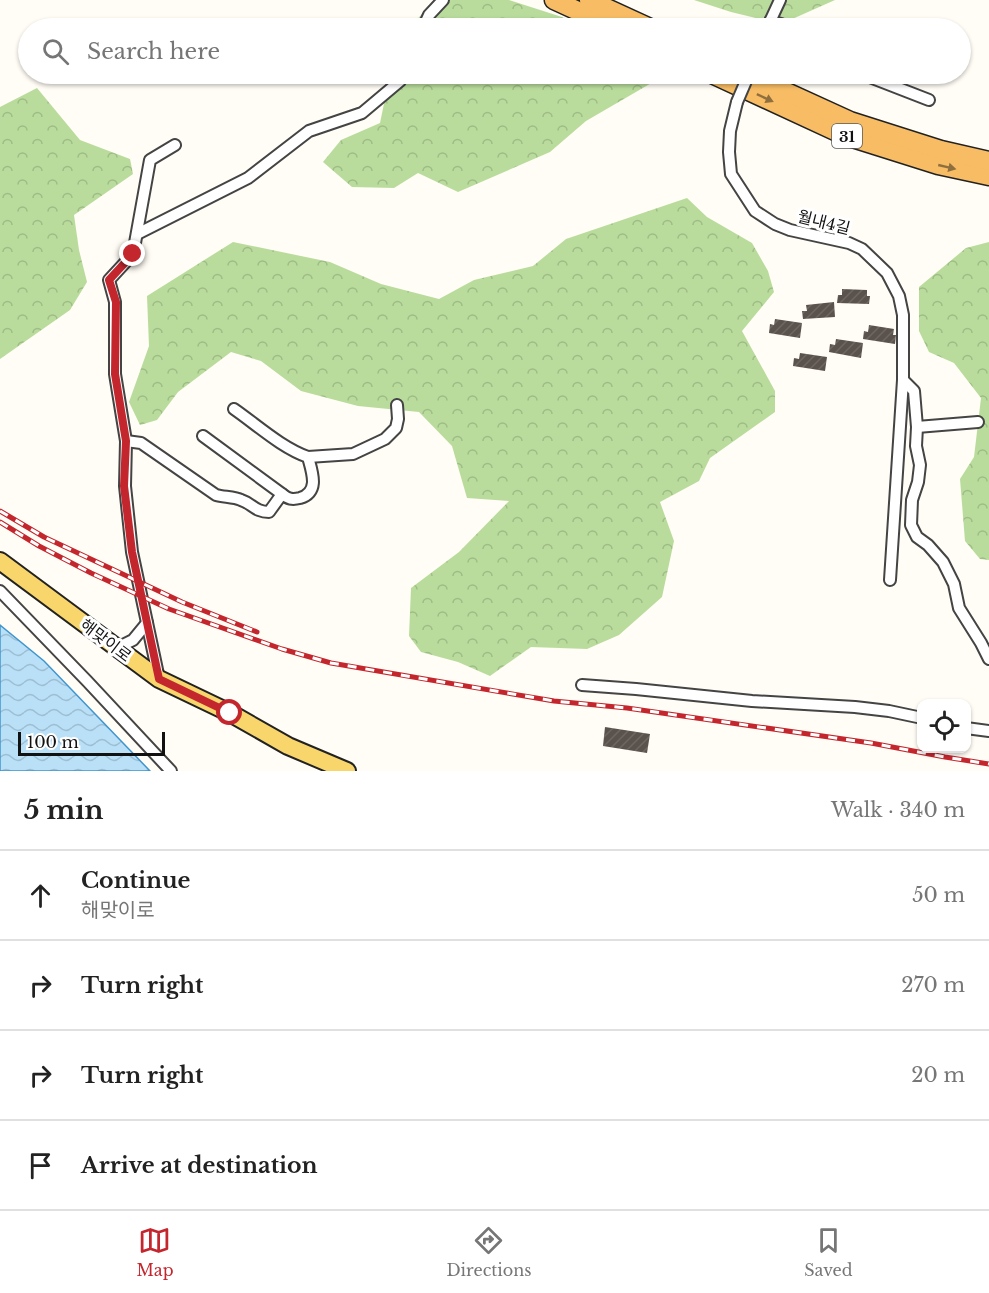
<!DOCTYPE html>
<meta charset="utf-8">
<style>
body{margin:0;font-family:"Libre Baskerville","Noto Sans KR",serif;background:#f2f2f2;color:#222}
.controls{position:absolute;right:18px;bottom:18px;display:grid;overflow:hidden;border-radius:12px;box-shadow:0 2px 4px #0004}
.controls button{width:54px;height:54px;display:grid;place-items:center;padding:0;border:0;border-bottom:2px solid #e0e0e0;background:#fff;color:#222;font:30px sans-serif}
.scale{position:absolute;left:18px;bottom:15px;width:147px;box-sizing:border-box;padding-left:6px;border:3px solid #111;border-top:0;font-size:16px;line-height:21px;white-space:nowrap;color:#111;-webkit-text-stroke:4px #fff;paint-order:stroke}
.stop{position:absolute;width:18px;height:18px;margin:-14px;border:4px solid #c4262e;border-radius:50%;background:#fff}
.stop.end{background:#c4262e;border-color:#fff;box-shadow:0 2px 6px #0008}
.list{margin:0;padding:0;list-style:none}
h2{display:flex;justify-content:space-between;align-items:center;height:78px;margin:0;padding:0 24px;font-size:26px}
h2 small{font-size:20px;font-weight:400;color:#767676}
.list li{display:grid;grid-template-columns:39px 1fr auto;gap:18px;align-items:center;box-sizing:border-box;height:90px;padding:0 24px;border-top:2px solid #e0e0e0}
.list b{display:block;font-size:22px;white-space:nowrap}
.list p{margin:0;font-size:20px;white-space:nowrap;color:#767676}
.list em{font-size:20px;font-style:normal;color:#767676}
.icon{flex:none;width:33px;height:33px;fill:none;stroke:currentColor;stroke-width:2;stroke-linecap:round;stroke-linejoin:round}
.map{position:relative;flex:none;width:989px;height:771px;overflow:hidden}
.search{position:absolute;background:#fff;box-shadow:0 2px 4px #0004;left:18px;right:18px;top:18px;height:66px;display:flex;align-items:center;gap:15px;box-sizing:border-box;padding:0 21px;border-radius:33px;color:#767676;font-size:22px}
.sheet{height:438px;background:#fff}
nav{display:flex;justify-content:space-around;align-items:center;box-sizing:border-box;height:84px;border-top:2px solid #e0e0e0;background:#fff;font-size:16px;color:#767676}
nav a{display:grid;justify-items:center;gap:3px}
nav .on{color:#c4262e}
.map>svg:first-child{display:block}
</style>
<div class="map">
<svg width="989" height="771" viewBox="0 0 989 771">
<defs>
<pattern id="forest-crowns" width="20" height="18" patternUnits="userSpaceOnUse" patternTransform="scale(1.5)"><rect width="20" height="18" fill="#b9dc9c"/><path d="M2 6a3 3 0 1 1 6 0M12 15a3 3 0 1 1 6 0" fill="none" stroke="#9ebc85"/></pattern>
<pattern id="water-waves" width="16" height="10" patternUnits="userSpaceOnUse" patternTransform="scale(1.5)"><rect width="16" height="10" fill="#b9e0f7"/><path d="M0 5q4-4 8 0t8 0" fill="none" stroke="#9ebfd3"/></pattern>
<pattern id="building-hatch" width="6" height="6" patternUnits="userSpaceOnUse" patternTransform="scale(1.5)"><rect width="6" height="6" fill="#5a524d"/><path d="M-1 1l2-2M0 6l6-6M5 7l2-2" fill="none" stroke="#6d6662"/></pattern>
</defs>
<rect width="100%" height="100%" fill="#fffdf5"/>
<g fill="url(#forest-crowns)">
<path d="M435,0H509L562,17L580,28H409Z"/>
<path d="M694,0H835L781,24L731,12Z"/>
<path d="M386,74H658L660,78L586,121L550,152L458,192L418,173L394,188L352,187L323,162L341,140L380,123L386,94Z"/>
<path d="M37,88L80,140L130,159L133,174L74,215L79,250L87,282L70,310L0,359V107Z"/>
<path d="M687,198L707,217L752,243L768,271L774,292L742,331L775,391V412L710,458L699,481L660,502L674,541L662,597L619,635L587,649L531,647L490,676L458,662L421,652L409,636L411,588L459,552L509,501L467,498L452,446L419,412L358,406L301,391L261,361L231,352L178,392L157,420L140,425L129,402L149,346L147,296L233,242L330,262L381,284L439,299L474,280L533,266L566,239Z"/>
<path d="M989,242V560L980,559L965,541L960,479L974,457L981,398L954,363L929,352L919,331V287L966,248Z"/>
</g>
<path fill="url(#water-waves)" stroke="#3f96cf" stroke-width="1.5" d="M0,625L44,661L150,771H0Z"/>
<g fill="url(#building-hatch)">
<path d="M842,289L867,290V296H870L869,304L837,303L838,295H842Z"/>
<path d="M834,302L835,317L803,319L802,311H807L806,305Z"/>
<path d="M775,319L802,323L800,338L769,333L770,324L774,325Z"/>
<path d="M869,325L894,329L893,335H896L895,344L863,339L864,331L868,332Z"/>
<path d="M836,339L863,343L861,358L829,352L830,344L835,345Z"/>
<path d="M800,353L827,357L825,371L793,366L794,358L799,359Z"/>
<path d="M605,727L650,734L647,753L603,746Z"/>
</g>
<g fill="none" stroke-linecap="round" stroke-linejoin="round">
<defs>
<g id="minor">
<path d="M770,21L781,24L786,28"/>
<path d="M423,28L429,15L443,0"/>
<path d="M767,28L780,0"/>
<path d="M862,74L929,100"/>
<path d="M737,102L730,131L729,152L731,174L755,211L775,224L790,230L849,243L862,249L887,273L899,296L903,315V380L890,580"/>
<path d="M137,234L248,178L309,131L362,113L400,81L403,74"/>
<path d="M903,380L914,391L917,427L916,446L920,465L918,482L912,500L911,525L917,537L928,545L943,562L954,584L959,608L981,643L989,659"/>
<path d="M234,409C257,425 282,448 308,457C312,472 320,492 300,498C292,500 288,499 282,494"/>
<path d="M917,427L978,422"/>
<path d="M126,441L141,443L216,495C223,497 235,497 241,500C253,504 255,512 269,512L282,494L203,436"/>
<path d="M308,457L353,454L385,439L396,428L398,419L397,405"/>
<path d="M0,591L87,681L171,771"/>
<path d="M117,648L133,640L147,623"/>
<path d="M159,679L132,552L125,486L126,441L115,374V302L109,280L133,254L150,160L175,145"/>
<path d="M582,685L636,689L752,701L855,707L889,711L922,718"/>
<path d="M966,728L989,731"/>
</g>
<path id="primary" d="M0,561L159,679L230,713L288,746L347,771"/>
<g id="trunk">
<path d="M554,0L615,28"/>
<path d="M589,0L650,28"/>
<path d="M712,74L846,136L938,165L989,176"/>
<path d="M747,74L850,121L941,150L989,161"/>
</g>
</defs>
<use href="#minor" stroke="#444" stroke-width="14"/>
<use href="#primary" stroke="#222" stroke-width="20"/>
<use href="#trunk" stroke="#222" stroke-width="21"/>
<use href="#minor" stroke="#fff" stroke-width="10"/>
<use href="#primary" stroke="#f9d66b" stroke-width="16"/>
<use href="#trunk" stroke="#f7bc64" stroke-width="18"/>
<defs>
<g id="rail">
<path d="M0,511L44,537L182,602L257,632"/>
<path d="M0,522L39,546L91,573L169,609L282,649L331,663L554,701L627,708L871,743L945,757L989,764"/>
</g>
</defs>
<use href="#rail" stroke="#c4262e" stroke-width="5"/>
<use href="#rail" stroke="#fff" stroke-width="3" stroke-dasharray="9" stroke-linecap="butt"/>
<defs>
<path id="minor-bridge" d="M737,102L749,74"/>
</defs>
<use href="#minor-bridge" stroke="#444" stroke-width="14" stroke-linecap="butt"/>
<use href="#minor-bridge" stroke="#fff" stroke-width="10"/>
</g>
<defs><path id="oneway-solid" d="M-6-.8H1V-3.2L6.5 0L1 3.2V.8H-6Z" transform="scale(1.5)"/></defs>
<g fill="#906f3f">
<use href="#oneway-solid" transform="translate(765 98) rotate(25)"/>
<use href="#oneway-solid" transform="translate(947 167) rotate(13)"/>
</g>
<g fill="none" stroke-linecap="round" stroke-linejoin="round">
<path stroke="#c4262e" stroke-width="8" d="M133,254L109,280L116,302L115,374L126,441L124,486L132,552L159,679L230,713"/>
</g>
<g text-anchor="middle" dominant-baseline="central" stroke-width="6" stroke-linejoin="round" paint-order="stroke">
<rect fill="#fff" stroke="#585858" stroke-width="1.5" x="832" y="124" width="30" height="24" rx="4.5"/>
<g font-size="15" font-weight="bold" fill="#111">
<text x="847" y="136">31</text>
</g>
<g font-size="16" fill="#111" stroke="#fff">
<text transform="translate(824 222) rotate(14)">월내4길</text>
<text transform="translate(106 640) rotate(37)">해맞이로</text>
</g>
</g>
</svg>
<div class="controls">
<button><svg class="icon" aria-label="locate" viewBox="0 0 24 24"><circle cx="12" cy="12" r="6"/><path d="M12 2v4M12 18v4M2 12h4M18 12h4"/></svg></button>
</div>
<div class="scale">100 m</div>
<div class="stop" style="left:230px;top:713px"></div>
<div class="stop end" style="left:133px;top:254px"></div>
<div class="search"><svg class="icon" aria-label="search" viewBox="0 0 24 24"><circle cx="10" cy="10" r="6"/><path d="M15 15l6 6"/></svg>Search here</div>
</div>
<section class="sheet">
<h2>5 min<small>Walk · 340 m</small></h2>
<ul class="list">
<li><svg class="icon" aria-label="ahead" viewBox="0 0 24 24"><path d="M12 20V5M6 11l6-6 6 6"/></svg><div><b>Continue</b><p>해맞이로</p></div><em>50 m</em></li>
<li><svg class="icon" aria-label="right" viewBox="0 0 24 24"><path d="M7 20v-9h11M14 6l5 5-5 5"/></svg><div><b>Turn right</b></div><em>270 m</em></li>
<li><svg class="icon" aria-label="right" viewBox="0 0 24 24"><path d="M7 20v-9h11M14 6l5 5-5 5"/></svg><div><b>Turn right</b></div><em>20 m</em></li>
<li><svg class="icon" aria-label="arrive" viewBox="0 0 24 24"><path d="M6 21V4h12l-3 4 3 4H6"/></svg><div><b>Arrive at destination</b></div></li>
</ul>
</section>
<nav>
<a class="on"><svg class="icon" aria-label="map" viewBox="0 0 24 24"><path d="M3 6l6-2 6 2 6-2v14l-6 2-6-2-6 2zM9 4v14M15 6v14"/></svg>Map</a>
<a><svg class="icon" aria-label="directions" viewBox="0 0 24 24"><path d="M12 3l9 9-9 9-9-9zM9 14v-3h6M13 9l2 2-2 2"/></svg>Directions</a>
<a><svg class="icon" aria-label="saved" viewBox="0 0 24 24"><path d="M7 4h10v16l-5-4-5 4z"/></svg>Saved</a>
</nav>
